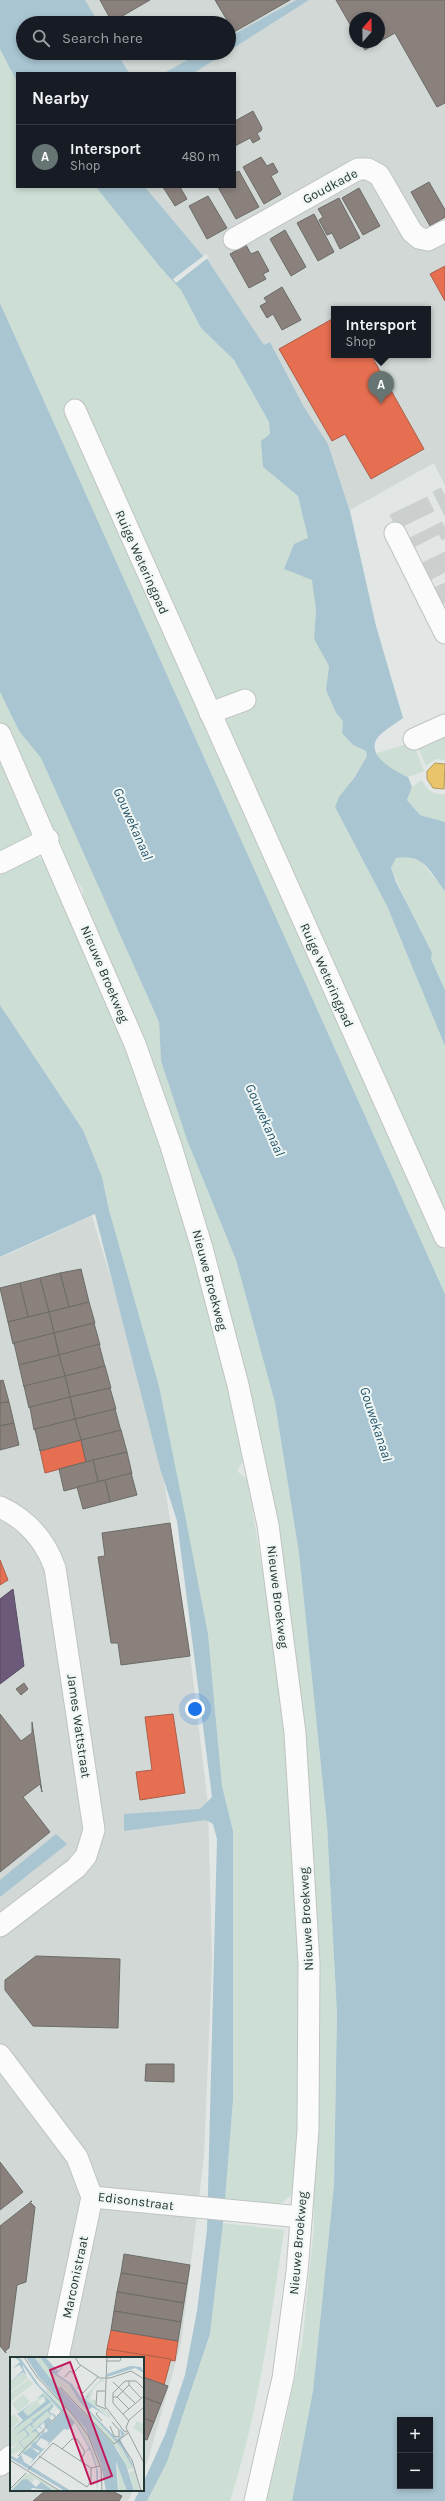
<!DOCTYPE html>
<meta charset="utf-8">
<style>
body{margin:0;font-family:Karla,sans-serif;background:#242831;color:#f1f3f6}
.controls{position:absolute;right:12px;bottom:12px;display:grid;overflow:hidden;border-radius:0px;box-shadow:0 2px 6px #0003}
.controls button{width:36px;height:36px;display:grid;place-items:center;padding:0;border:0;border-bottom:1px solid #363941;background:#171b24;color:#f1f3f6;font:20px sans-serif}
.compass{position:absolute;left:349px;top:12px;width:36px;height:36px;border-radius:50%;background:#171b24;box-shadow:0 2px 6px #0003;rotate:20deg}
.you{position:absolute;left:195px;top:1709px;width:14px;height:14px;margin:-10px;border:3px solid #fff;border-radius:50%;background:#1a73e8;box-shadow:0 0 0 6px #1a73e833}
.badge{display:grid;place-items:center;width:26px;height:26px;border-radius:50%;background:#667573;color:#fff;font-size:13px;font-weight:700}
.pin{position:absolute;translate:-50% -33px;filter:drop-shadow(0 1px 2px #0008)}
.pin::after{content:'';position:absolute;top:21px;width:14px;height:12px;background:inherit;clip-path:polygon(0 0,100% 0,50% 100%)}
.popup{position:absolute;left:331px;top:306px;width:100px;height:52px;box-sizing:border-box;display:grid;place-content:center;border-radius:0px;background:#171b24;filter:drop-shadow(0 1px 3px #0005);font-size:13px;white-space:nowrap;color:#9ea1a6}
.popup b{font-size:15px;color:#f1f3f6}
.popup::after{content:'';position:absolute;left:50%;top:100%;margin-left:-8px;border:8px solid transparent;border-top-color:#171b24}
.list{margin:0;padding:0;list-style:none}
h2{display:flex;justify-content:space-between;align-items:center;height:52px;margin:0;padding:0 16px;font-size:17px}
h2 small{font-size:13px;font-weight:400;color:#9ea1a6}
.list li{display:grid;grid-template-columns:26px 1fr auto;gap:12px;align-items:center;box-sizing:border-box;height:64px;padding:0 16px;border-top:1px solid #363941}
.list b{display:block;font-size:15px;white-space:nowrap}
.list p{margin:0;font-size:13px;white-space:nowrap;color:#9ea1a6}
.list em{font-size:13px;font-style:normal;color:#9ea1a6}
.icon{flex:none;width:22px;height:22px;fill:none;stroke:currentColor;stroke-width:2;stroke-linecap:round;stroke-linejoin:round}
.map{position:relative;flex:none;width:445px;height:2501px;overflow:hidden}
.search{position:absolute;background:#171b24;box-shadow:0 2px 6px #0003;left:16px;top:16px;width:220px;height:44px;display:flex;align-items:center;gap:10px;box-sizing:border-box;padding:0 14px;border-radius:22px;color:#9ea1a6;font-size:15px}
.panel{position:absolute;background:#171b24;box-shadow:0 2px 6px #0003;left:16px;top:72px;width:220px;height:116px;border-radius:0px}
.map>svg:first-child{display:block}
</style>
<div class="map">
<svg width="445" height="2501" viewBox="0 0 445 2501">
<rect width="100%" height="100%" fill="#e2e7e5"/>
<g fill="#d1d8d5" fill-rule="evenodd">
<path d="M85,0H296L229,37V23H99Z"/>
<path d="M309,0H445V486L434,463L350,510L328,444L304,407L270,342L264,345L205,256H203L145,187H235V73H194L225,53H229V51ZM355,18H379V42H355ZM334,309H428V355H334Z"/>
<path d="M117,53H200L164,73H129Z"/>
<path d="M92,1216L156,1428L188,1638L208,1804L212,1963L204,2157L181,2344L148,2460L143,2471V2358H11V2490H133L128,2501H0V1258Z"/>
</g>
<g fill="#cddfd4">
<path d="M0,49L17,82V187H96L160,267L181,290L201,328L234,360L269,422L270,434L263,467L298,496L308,538L316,610L314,639L329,666L326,690L336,713L343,721L342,733L353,745L366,751L367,756L335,807L387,906L445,1046V1294L0,303Z"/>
<path d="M0,692L19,731L41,758L159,1022L161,1061L187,1140L236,1260L275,1403L299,1553L327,1824L337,2014L334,2185L313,2391L292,2501H265L280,2447L302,2345L314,2227L312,1917L252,1430L88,915L82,888L63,861L0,722Z"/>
<path d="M445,733V760L436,759L426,766L418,748L424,746L423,742Z"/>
<path d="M413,742L424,771L408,777C396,772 382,766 377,753Z"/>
<path d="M0,752L31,831L29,838L0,852Z"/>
<path d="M422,780C427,791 434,795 445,794V822L420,815L407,800L412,787Z"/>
<path d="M35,856L49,862L142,1080L207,1296L245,1459L238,1469V1472L247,1479C269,1604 287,1730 296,1857C303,1968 300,2081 295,2192L282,2203L273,2204L224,2202L233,2100V1831L222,1786L208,1634L159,1386L109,1210L102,1177L83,1130L0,1005V874Z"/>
<path d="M409,856L418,858L445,891V990L391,868L396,858Z"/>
<path d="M223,2223L284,2230C271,2321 258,2413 230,2501H147L167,2462L210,2334Z"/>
</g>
<g fill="#a8c5d1" fill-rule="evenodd">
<path d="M0,0H85L99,23H23V53H117L129,73H17V82L0,49Z"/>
<path d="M296,0H309L229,51V37Z"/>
<path d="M200,53H225L194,73H164Z"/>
<path d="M96,187H145L203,256H205L264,345L270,342L304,407L328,444L350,511L376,626L403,718C395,724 384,730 378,737C364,755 396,772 408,777L412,787L407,800L420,815L445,822V891C429,871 424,853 396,858L391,868L396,882L432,953L431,959L445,990V1046L387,906L335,807L339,797L354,778L367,756L366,751L353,745L342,733L343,721L336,713L326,690L329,666L314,639L316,610L312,580L284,569L294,544L308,538L298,496L263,467L261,441L270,434L269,422L234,360L201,328L181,290L160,267Z"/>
<path d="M0,303L445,1294V2501H292L313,2391L334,2185L337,2014L327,1824L299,1553L275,1403L236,1260L187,1140L161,1061L159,1022L41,758L19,731L0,692ZM400,2420H430V2486H400Z"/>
<path d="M0,1005L83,1130L102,1177L109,1210L159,1386L185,1515L208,1634L222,1786L233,1831V2100L223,2223L210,2334L167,2462L147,2501H134L140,2490H143V2483L165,2435L185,2375L197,2311L207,2230L217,1839L213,1824L206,1820L124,1831V1814L200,1809L212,1797L177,1521L160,1468L95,1214L0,1257Z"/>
<path d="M56,1834L67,1844L0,1897V1880Z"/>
</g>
<path fill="#e2e7e5" d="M206,254L209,257L176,283L173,279Z"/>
<path fill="#e9c46a" stroke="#ae9a5a" d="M435,763L445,764L444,789L433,788L427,779V771Z"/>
<g fill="#e76f51" stroke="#ac5e49">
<path d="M445,266V301L430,274Z"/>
<path d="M334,318V355H371L424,449L371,479L345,434L332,441L279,349Z"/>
<path d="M81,1440L86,1462L45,1473L40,1450Z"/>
<path d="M0,1560L8,1580L0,1585Z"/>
<path d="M173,1714L185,1793L140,1800L136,1772L152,1770L145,1717Z"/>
<path d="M111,2330L178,2341L175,2361L107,2349Z"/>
<path d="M107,2349L171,2359L164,2385L143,2377V2358H106Z"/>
</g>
<path fill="#6d597a" stroke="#574f65" d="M13,1589L24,1666L0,1684V1599Z"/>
<g fill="#8a817c" stroke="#6b6b67">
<path d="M100,0H150L112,22Z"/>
<path d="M215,0H290L234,32Z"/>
<path d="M336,0H445V103L437,107L395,33L379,42V18H355V33Z"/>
<path d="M360,42H379L365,50Z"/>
<path d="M253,111L262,128L261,131L257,133L260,139L253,143L250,138L235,146V121Z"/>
<path d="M261,157L267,166L273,163L278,172L271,176L281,194L264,204L243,167Z"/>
<path d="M239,171L259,207L236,219L218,187H235V173Z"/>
<path d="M429,182L445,210V217L430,226L411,192Z"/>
<path d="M163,187H180L187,199L175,206Z"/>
<path d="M359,188L380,226L363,235L342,198Z"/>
<path d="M208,196L227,228L207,239L189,206Z"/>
<path d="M339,198L360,238L340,249L332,233L327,235L319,220L323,217L318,209Z"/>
<path d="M314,214L334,252L318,261L297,223Z"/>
<path d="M285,230L306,267L291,276L270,239Z"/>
<path d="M246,245L251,254L258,251L269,271L263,274L266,279L249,288L230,254Z"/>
<path d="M282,287L301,320L282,330L273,314L267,318L260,306L267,302L264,298Z"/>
<path d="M81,1269L89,1302L69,1307L60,1273Z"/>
<path d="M60,1273L69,1307L49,1312L40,1278Z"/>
<path d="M40,1278L49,1312L28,1317L20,1283Z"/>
<path d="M20,1283L28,1317L8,1322L0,1288Z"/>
<path d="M89,1302L95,1323L54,1333L49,1312Z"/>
<path d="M49,1312L54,1333L13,1344L8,1322Z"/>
<path d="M94,1323L100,1345L59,1355L54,1333Z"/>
<path d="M54,1333L59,1355L19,1365L14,1343Z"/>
<path d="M99,1344L105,1367L65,1376L59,1355Z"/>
<path d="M59,1355L65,1376L24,1387L19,1365Z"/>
<path d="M105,1366L111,1388L70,1397L65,1376Z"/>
<path d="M65,1376L70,1397L29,1408L24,1386Z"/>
<path d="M3,1380L9,1402L0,1403V1381Z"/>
<path d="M110,1388L116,1409L75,1419L70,1397Z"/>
<path d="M70,1397L75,1419L34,1430L30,1407Z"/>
<path d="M9,1402L14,1423L0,1426V1403Z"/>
<path d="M115,1409L121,1431L81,1440L75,1419Z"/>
<path d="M75,1419L81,1440L40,1451L35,1429Z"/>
<path d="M14,1423L19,1445L0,1450V1426Z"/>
<path d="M121,1430L127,1452L86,1462L81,1440Z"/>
<path d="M127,1452L132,1474L98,1482L93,1460Z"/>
<path d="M93,1460L98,1482L64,1491L59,1469Z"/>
<path d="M131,1473L137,1495L110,1502L105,1480Z"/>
<path d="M105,1480L110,1502L83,1509L77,1487Z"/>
<path d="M170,1523L190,1656L121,1665L118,1643H111L98,1557L105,1556L102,1533Z"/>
<path d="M24,1683L28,1689L21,1695L16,1689Z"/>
<path d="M0,1714L21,1741L32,1733V1722L42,1792L40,1784L23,1797L50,1832L0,1872Z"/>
<path d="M36,1956L120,1959L118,2028L33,2026L5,1990V1980Z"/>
<path d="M146,2064H174V2082L145,2081Z"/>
<path d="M0,2162L23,2192L0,2210Z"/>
<path d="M32,2201L30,2202L35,2207L26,2282L17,2285L9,2348L5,2351L6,2353L0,2346V2226Z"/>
<path d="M124,2254L190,2265L187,2284L121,2273Z"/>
<path d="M121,2273L187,2284L184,2303L117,2292Z"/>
<path d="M117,2292L184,2303L181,2322L114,2311Z"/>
<path d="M114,2311L181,2322L178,2341L111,2330Z"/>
<path d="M143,2377L168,2386L161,2404L143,2397Z"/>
<path d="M143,2397L161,2404L154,2422L143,2418Z"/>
<path d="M143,2418L154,2422L147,2440L143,2439Z"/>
<path d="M46,2490H110L122,2496L119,2501H33Z"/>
</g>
<g fill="#cbd0ce" stroke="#cbd0ce">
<path d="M441,488L445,497V516L433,492Z"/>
<path d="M427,497L434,511L397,529L390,515Z"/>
<path d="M442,522L445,528V538L442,540L439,534L414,547L410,538Z"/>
<path d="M445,552V572L428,581L420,564Z"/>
<path d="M445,583V602L438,605L431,589Z"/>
</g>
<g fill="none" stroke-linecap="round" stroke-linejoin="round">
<defs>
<g id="minor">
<path d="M234,239L358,169H368L379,175L412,232L419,238L428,240L445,231"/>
<path d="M75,410L445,1237"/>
<path d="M395,533L445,633"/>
<path d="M210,713L245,700"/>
<path d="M0,734L135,1044L171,1146L202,1248L238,1385L268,1525L295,1733L309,1963L308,2130L297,2272L283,2378L255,2501"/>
<path d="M414,739L445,725"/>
<path d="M0,863L48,839"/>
<path d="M0,1507C28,1520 45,1540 55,1568L94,1830L86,1856L76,1868L0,1926"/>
<path d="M0,2055L77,2157L92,2197L301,2217"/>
<path d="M58,2358L92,2197"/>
<path d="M0,2465L11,2456"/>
</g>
</defs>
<use href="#minor" stroke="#bfc4c2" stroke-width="23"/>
<use href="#minor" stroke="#fbfbfb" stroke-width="21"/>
</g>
<g text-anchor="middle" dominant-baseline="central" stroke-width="4" stroke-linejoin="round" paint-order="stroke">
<g font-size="13" fill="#233735" stroke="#f0f6f4">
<text transform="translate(330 186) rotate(-28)">Goudkade</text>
<text transform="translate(142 562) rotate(66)">Ruige Weteringpad</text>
<text transform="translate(105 974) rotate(67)">Nieuwe Broekweg</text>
<text transform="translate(327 975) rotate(66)">Ruige Weteringpad</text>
<text transform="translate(210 1280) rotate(75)">Nieuwe Broekweg</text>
<text transform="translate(278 1597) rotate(83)">Nieuwe Broekweg</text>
<text transform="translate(79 1726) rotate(82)">James Wattstraat</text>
<text transform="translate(306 1919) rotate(-93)">Nieuwe Broekweg</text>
<text transform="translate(136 2201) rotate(7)">Edisonstraat</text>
<text transform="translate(298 2243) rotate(-85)">Nieuwe Broekweg</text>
<text transform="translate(75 2277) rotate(-78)">Marconistraat</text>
</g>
<g font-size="14" font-style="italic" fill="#25566b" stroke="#f0f6f4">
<text transform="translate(133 824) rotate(66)">Gouwekanaal</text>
<text transform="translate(265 1120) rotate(66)">Gouwekanaal</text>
<text transform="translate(376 1424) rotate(72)">Gouwekanaal</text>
</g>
</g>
<g transform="translate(10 2357)">
<rect width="134" height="134" fill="#e2e7e5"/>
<path d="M24,0H30L41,15L59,27L69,41V44L111,90L123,111L118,113L108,93L39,20ZM14,15L18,21L0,35V25ZM19,22L23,27L0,45V36ZM91,22L94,23V26L92,24L84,31L80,42L86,43V49L96,53L101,59L99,61L97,57L76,43V39L74,43L70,41L75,39ZM37,32L54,46L76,72L91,107L96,134L91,109H87L77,84L64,65L56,58L55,50L53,53L35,34ZM33,35L52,54L50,55L41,45L42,53L40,55L39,53L14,72L18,78L9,85L13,89L10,85L20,78L15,72L20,68L24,72L21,67L37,54L41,58L20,76L25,73L31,78L23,88L33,92L21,89L19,93L28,97L24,101L16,96L18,94L12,97L11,94L0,98V92L3,91L8,86L0,91V75L39,44L33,37L28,41L34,39L36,44L18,59L13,55L27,43L30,48L35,44L33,41L29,44L27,41ZM13,37L20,45L8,55L2,47ZM4,57L10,64L0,73V60ZM127,64L134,67V78L123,71ZM107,104L113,118L117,134H109ZM124,114L129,132V134H124L119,115ZM19,116L49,134H43L31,126L26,131L30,125L25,122L21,126L17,122L0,134L15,118Z" fill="#cddfd4"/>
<path d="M5,0L11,2L29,28L64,64L70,73L81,92L85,104L88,115V122L87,134L86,111L80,93L76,94L79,91L65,66L58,73L54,72L37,89L39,85L31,81L26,87L33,92L36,90L20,107L23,102L12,96L21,90L28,96L30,94L21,90L22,86L27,84L30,78H33L31,77L35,72L34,76L38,74L36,71L52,55L26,27L12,7L16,18L13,15L0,25L13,13L9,8L2,12L10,5ZM16,0H24L39,20L103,87L116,108L124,134H117L106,104L108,134H96L91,107L76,72L28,19ZM30,0H35L48,14L61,0L47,17L62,27L72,42H76L77,39L80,36L76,43L100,61L82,50L79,53L107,82L111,79L110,71L115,77L110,82L122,106L130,134L123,111L111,90L69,44L59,27L41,15ZM120,9L131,10L134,16L125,11L97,20V17ZM33,37L41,45L0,75L13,63L7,57L26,43L13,54L18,59L36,44L34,39L28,41ZM41,46L44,49L39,54L42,57L43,56L46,59L44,61L43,57L39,60L42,64L43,62L35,71L34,65L30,69L33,73L35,71L33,73L29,70L26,72L29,76L32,74L25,81L28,77L26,74L20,76L41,58L37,54L22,67L24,72L20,68L15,72L20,78L10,85L14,91L24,82L14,92L9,85L18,78L14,73L4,79L23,64L22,61L24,62L41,49ZM11,97L14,105L61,134H55L0,101V98L7,102ZM17,122L26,130L31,125L43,134L22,131L20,134H1L12,123Z" fill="#a8c5d1"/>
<path fill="none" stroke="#96a19f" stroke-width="1" d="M14,0L27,20L63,58L78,78L91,111L92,134M65,0L69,7L90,21H100L121,14L134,22M97,0L95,49L114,74L117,75M96,4H110L111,0M55,20L60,14L63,16L71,8M103,25L125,46M119,28L131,41M50,30L104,87L118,76M67,30L73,36L88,20M95,34H87L86,48L96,52M103,40H107L119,28V24M107,40L119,52M134,50L119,63L116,71L134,106M88,55L86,57L92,64M113,57L134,39M119,64L103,46V36L115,24H126L134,32M100,69L104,79L109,80V73L102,65M109,83L122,103L131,134M52,92L62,82H67L75,95L70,104M8,99L56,50M29,99L77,130L81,124V111M0,103L50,134M18,113L43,86L81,111L90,109M0,132L16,116"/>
<path fill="#c2185b" fill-opacity="0.15" stroke="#c2185b" stroke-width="2" d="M60,5L102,119L81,127L40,13Z"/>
<rect width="134" height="134" fill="none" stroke="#233735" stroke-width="2"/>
</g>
</svg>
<div class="controls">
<button>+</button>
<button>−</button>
</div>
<svg class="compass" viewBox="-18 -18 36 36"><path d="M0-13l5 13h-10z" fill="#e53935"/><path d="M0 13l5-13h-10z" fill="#9ea1a6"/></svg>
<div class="you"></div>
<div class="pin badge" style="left:381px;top:404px">A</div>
<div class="popup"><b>Intersport</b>Shop</div>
<div class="search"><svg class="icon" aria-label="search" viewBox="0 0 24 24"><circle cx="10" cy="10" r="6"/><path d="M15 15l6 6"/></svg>Search here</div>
<section class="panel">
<h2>Nearby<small></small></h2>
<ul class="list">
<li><span class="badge">A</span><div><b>Intersport</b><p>Shop</p></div><em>480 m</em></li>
</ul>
</section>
</div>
